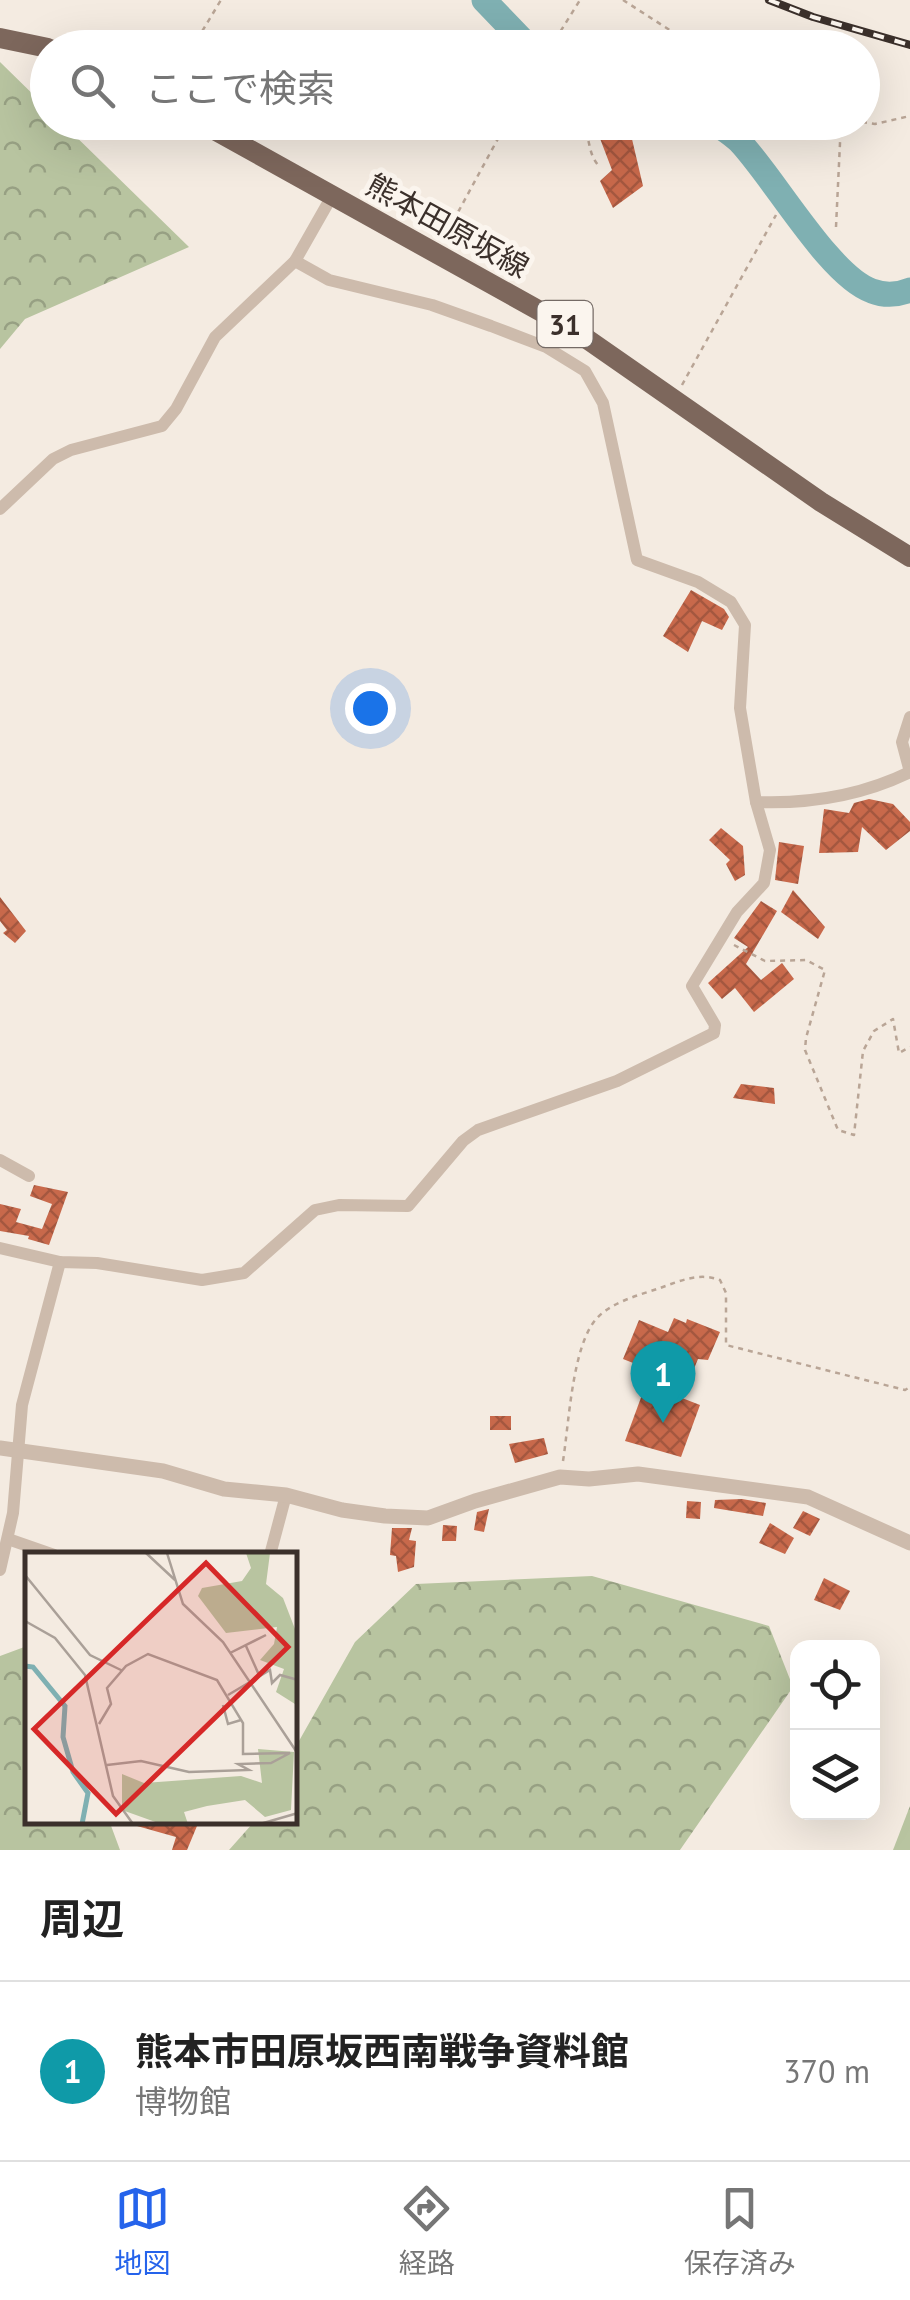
<!DOCTYPE html>
<html lang="ja">
<meta charset="utf-8">
<style>
body{margin:0;font-family:"PT Sans","Noto Sans JP",sans-serif;background:#f6f6f6;color:#222}
.controls{position:absolute;right:30px;bottom:30px;display:grid;overflow:hidden;border-radius:20px;box-shadow:0 10px 40px #0002}
.controls button{width:90px;height:90px;display:grid;place-items:center;padding:0;border:0;border-bottom:2px solid #e0e0e0;background:#fff;color:#222;font:50px sans-serif}
.you{position:absolute;left:370px;top:708px;width:35px;height:35px;margin:-25px;border:8px solid #fff;border-radius:50%;background:#1a73e8;box-shadow:0 0 0 15px #1a73e833}
.badge{display:grid;place-items:center;width:65px;height:65px;border-radius:50%;background:#2563eb;color:#fff;font-size:32px;font-weight:700}
.pin{position:absolute;translate:-50% -82px;filter:drop-shadow(0 2px 5px #0008)}
.pin::after{content:'';position:absolute;top:52px;width:35px;height:30px;background:inherit;clip-path:polygon(0 0,100% 0,50% 100%)}
.list{margin:0;padding:0;list-style:none}
h2{display:flex;justify-content:space-between;align-items:center;height:130px;margin:0;padding:0 40px;font-size:42px}
h2 small{font-size:32px;font-weight:400;color:#767676}
.list li{display:grid;grid-template-columns:65px 1fr auto;gap:30px;align-items:center;box-sizing:border-box;height:180px;padding:0 40px;border-top:2px solid #e0e0e0}
.list b{display:block;font-size:38px;white-space:nowrap}
.list p{margin:0;font-size:32px;white-space:nowrap;color:#767676}
.list em{font-size:32px;font-style:normal;color:#767676}
.icon{flex:none;width:55px;height:55px;fill:none;stroke:currentColor;stroke-width:2;stroke-linecap:round;stroke-linejoin:round}
.map{position:relative;flex:none;width:910px;height:1850px;overflow:hidden}
.search{position:absolute;background:#fff;box-shadow:0 10px 40px #0002;left:30px;right:30px;top:30px;height:110px;display:flex;align-items:center;gap:25px;box-sizing:border-box;padding:0 35px;border-radius:55px;color:#767676;font-size:38px}
.sheet{height:310px;background:#fff}
nav{display:flex;justify-content:space-around;align-items:center;box-sizing:border-box;height:140px;border-top:2px solid #e0e0e0;background:#fff;font-size:28px;color:#767676}
nav a{display:grid;justify-items:center;gap:5px}
nav .on{color:#2563eb}
.map>svg:first-child{display:block}
</style>
<div class="map">
<svg width="910" height="1850" viewBox="0 0 910 1850">
<defs>
<pattern id="forest-crowns" width="20" height="18" patternUnits="userSpaceOnUse" patternTransform="scale(2.5)"><rect width="20" height="18" fill="#b8c4a0"/><path d="M2 6a3 3 0 1 1 6 0M12 15a3 3 0 1 1 6 0" fill="none" stroke="#97a083"/></pattern>
<pattern id="building-cross-hatch" width="8" height="8" patternUnits="userSpaceOnUse" patternTransform="scale(2.5)"><rect width="8" height="8" fill="#c8694b"/><path d="M0 0l8 8M0 8l8-8" fill="none" stroke="#a4573f"/></pattern>
</defs>
<rect width="100%" height="100%" fill="#f4ebe1"/>
<g fill="url(#forest-crowns)">
<path d="M0,62L47,108L48,122L62,123L189,247L25,319L0,349Z"/>
<path d="M592,1576L769,1626L793,1687L680,1850H229L253,1823L295,1822V1748L355,1642L416,1584Z"/>
<path d="M27,1646L28,1822L110,1823L120,1850H0V1656Z"/>
<path d="M910,1806V1850H893Z"/>
</g>
<g fill="none" stroke-linecap="round" stroke-linejoin="round">
<g stroke="#7fb0b2" stroke-width="25">
<path d="M484,0L530,48"/>
<path d="M714,122C722,128 732,134 739,141C773,176 829,276 872,291C885,296 898,295 910,290"/>
</g>
</g>
<g fill="url(#building-cross-hatch)">
<path d="M612,122H628L643,186L613,208L600,181L612,170L596,128Z"/>
<path d="M691,590L724,609L729,617L722,630L702,621L688,652L663,636Z"/>
<path d="M869,799L893,804L910,822V831L886,850L862,827L858,852L819,853L824,809L849,813L854,803Z"/>
<path d="M721,828L743,846L745,875L735,881L726,864L730,860L709,840Z"/>
<path d="M779,842L804,846L798,884L775,880Z"/>
<path d="M793,890L825,927L818,939L781,912Z"/>
<path d="M0,897L26,931L15,943L3,933L7,930L0,921Z"/>
<path d="M761,901L777,911L746,964L761,980L782,963L794,979L754,1012L735,988L722,999L708,983L748,947L734,938Z"/>
<path d="M741,1084L774,1088L775,1104L733,1098Z"/>
<path d="M34,1185L68,1192L49,1245L28,1239L29,1236L0,1231V1204L21,1209L16,1222L42,1229L52,1204L30,1196Z"/>
<path d="M674,1318L686,1323L687,1319L720,1332L708,1360L698,1359L693,1371L662,1358L656,1372L623,1359L639,1320L668,1332Z"/>
<path d="M646,1384L700,1405L681,1457L625,1441Z"/>
<rect x="490" y="1416" width="21" height="14"/>
<path d="M544,1438L548,1454L515,1463L509,1444Z"/>
<path d="M742,1499L766,1503L763,1516L714,1508L715,1500Z"/>
<path d="M687,1501L701,1502L700,1519L686,1518Z"/>
<path d="M489,1509L484,1532L474,1530L477,1512Z"/>
<path d="M803,1511L820,1519L810,1536L793,1528Z"/>
<path d="M770,1523L794,1538L785,1554L759,1543Z"/>
<path d="M443,1525L457,1526L456,1541H442Z"/>
<path d="M392,1528H412L409,1540L416,1541L414,1567L398,1572L396,1556L390,1555Z"/>
<path d="M824,1578L850,1591L840,1610L814,1600Z"/>
<path d="M137,1822H187L197,1826L187,1850H172L176,1837L137,1826Z"/>
</g>
<g fill="none" stroke-linecap="round" stroke-linejoin="round">
<g stroke="#b9a596" stroke-width="2.5" stroke-dasharray="5 5" stroke-linecap="butt">
<path d="M623,0L682,38L719,48"/>
<path d="M192,48L221,0"/>
<path d="M550,48L580,0"/>
<path d="M582,122C591,138 587,153 599,166"/>
<path d="M862,122L875,124L910,116"/>
<path d="M836,227L841,122"/>
<path d="M444,238L507,122"/>
<path d="M682,385L776,215"/>
<path d="M734,945L765,961L806,960L825,970L806,1038L805,1050L838,1130L854,1135L863,1051L874,1031L893,1019L899,1053L910,1047"/>
<path d="M563,1461C569,1424 572,1345 597,1318C612,1302 639,1295 660,1288C680,1281 699,1272 720,1280L726,1293V1345L905,1390L910,1387"/>
</g>
<g stroke="#cdbbac" stroke-width="12">
<path d="M0,509L53,459L71,450L162,426L176,409L215,337L295,261L332,196"/>
<path d="M910,772L902,742L910,717"/>
<path d="M756,802C810,804 861,796 910,772"/>
<path d="M0,1160L29,1176"/>
<path d="M0,1248L60,1262L97,1263L202,1280L244,1273L315,1210L339,1205L408,1206L463,1141L478,1130L617,1081L714,1033L715,1025L692,986L737,912L764,883L770,850L756,802L740,708L745,625L731,602L698,582L637,560L603,403L585,371L546,347L491,326L432,305L329,280L295,261"/>
<path d="M8,1539L54,1555"/>
<path d="M270,1555L286,1495"/>
<path d="M0,1570L13,1513L22,1405L60,1262"/>
</g>
<path stroke="#cdbbac" stroke-width="15" d="M0,1448L163,1471L224,1489L286,1495L342,1510L385,1516L428,1518L475,1501L560,1477L589,1479L638,1474L808,1497L910,1543"/>
<g stroke="#7d675c" stroke-width="20">
<path d="M0,38L48,48"/>
<path d="M200,122L574,330L821,502L910,557"/>
</g>
<defs>
<path id="rail" d="M769,0L813,17L910,45"/>
</defs>
<use href="#rail" stroke="#3b302b" stroke-width="8"/>
<use href="#rail" stroke="#fbf5ee" stroke-width="4" stroke-dasharray="11" stroke-linecap="butt"/>
</g>
<g text-anchor="middle" dominant-baseline="central" stroke-width="10" stroke-linejoin="round" paint-order="stroke">
<rect fill="#fbf5ee" stroke="#756b66" stroke-width="2.5" x="537.5" y="301" width="55" height="46" rx="8"/>
<g font-size="28" font-weight="bold" fill="#3b302b">
<text x="565" y="324">31</text>
</g>
<g font-size="30" fill="#3b302b" stroke="#fbf5ee">
<text transform="translate(448 225) rotate(29)">熊本田原坂線</text>
</g>
</g>
<g transform="translate(25 1552)">
<rect width="272" height="272" fill="#f4ebe1"/>
<path d="M221,1H245L241,32L258,46L270,77L272,172L270,152L251,140L259,117L235,108L249,92L252,75L201,81L173,44L177,36L217,29L226,16ZM233,197L269,200L266,258L240,265L220,248L182,254L159,260L163,272H136L97,258V222L119,231L216,224L237,231Z" fill="#b8c4a0"/>
<path fill="none" stroke="#7fb0b2" stroke-width="5" d="M0,114L8,115L40,154L38,185L48,220L63,241L57,272"/>
<path fill="none" stroke="#aaa098" stroke-width="2.5" d="M121,1L150,28M142,1L158,52L198,90L273,202M0,23L65,103L98,119M0,69L30,86L60,123L88,244L108,272M221,94L234,123M205,101L241,83M203,143L245,118L247,131L255,123L273,128M198,153L203,172L216,168M74,172L86,152L82,136L101,114L123,102L192,128L218,171V202L265,201L246,211L213,212L224,218L164,220L116,209L82,213M235,272L273,261"/>
<path fill="#d62828" fill-opacity="0.15" stroke="#d62828" stroke-width="5" d="M181,11L263,95L91,262L9,177Z"/>
<rect width="272" height="272" fill="none" stroke="#3b302b" stroke-width="5"/>
</g>
</svg>
<div class="controls">
<button><svg class="icon" aria-label="locate" viewBox="0 0 24 24"><circle cx="12" cy="12" r="6"/><path d="M12 2v4M12 18v4M2 12h4M18 12h4"/></svg></button>
<button><svg class="icon" aria-label="layers" viewBox="0 0 24 24"><path d="M12 4l9 5-9 5-9-5zM3 14l9 5 9-5"/></svg></button>
</div>
<div class="you"></div>
<div class="pin badge" style="left:663px;top:1423px;background:#0f9aa8">1</div>
<div class="search"><svg class="icon" aria-label="search" viewBox="0 0 24 24"><circle cx="10" cy="10" r="6"/><path d="M15 15l6 6"/></svg>ここで検索</div>
</div>
<section class="sheet">
<h2>周辺<small></small></h2>
<ul class="list">
<li><span class="badge" style="background:#0f9aa8">1</span><div><b>熊本市田原坂西南戦争資料館</b><p>博物館</p></div><em>370 m</em></li>
</ul>
</section>
<nav>
<a class="on"><svg class="icon" aria-label="map" viewBox="0 0 24 24"><path d="M3 6l6-2 6 2 6-2v14l-6 2-6-2-6 2zM9 4v14M15 6v14"/></svg>地図</a>
<a><svg class="icon" aria-label="directions" viewBox="0 0 24 24"><path d="M12 3l9 9-9 9-9-9zM9 14v-3h6M13 9l2 2-2 2"/></svg>経路</a>
<a><svg class="icon" aria-label="saved" viewBox="0 0 24 24"><path d="M7 4h10v16l-5-4-5 4z"/></svg>保存済み</a>
</nav>
